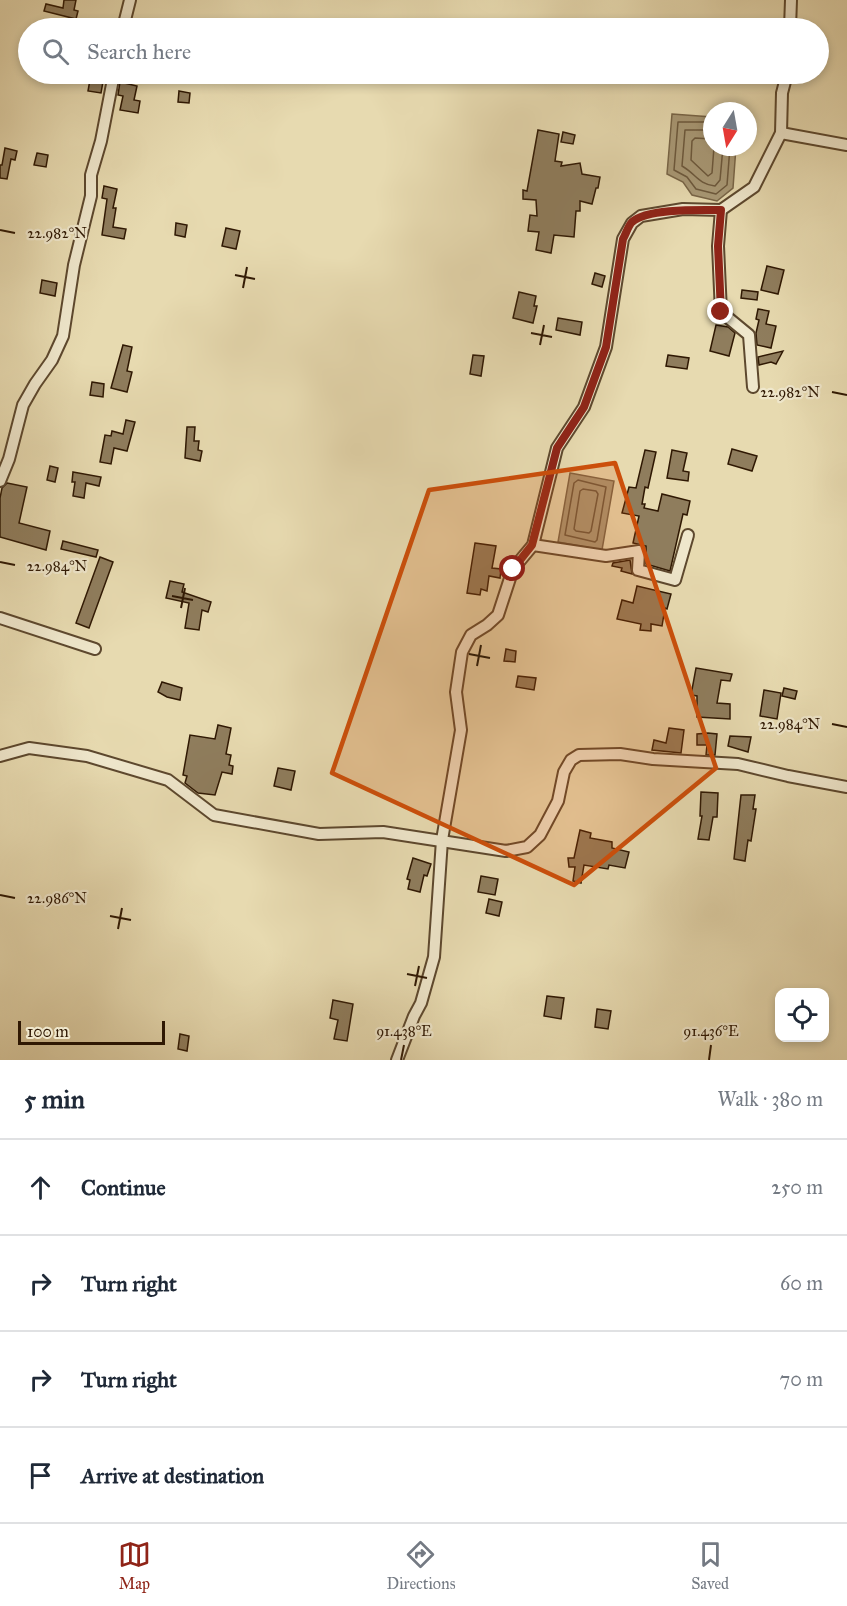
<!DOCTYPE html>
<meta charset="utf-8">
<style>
body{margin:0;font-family:"IM FELL Great Primer",serif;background:#f2f2f3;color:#1f2937}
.controls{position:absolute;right:18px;bottom:18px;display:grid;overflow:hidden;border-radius:12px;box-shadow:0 3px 9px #0003}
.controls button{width:54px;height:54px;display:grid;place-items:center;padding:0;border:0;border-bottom:2px solid #e0e1e3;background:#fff;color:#1f2937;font:30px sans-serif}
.compass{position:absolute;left:703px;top:102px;width:54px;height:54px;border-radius:50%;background:#fff;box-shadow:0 3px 9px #0003;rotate:191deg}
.scale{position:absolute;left:18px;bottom:15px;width:147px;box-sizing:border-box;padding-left:6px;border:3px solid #2f1803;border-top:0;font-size:16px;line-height:21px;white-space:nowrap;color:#2f1803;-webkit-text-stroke:4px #efe7cc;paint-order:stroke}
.stop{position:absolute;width:18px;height:18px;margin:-14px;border:4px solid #8f2418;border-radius:50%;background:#fff}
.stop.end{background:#8f2418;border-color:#fff;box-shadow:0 2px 6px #0008}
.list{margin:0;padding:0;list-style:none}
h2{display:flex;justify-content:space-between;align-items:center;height:78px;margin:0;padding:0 24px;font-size:26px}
h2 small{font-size:20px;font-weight:400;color:#747a83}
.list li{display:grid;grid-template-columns:39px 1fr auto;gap:18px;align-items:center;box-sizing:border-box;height:96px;padding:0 24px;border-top:2px solid #e0e1e3}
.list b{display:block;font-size:22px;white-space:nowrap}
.list em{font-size:20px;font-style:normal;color:#747a83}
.icon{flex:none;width:33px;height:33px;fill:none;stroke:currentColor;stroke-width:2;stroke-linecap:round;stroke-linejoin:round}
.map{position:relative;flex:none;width:847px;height:1060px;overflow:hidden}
.search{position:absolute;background:#fff;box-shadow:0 3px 9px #0003;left:18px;right:18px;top:18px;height:66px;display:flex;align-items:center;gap:15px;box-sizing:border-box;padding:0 21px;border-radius:33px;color:#747a83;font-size:22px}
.sheet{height:462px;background:#fff}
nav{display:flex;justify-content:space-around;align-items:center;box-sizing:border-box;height:84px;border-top:2px solid #e0e1e3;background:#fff;font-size:16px;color:#747a83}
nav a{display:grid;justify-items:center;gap:3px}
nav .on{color:#8f2418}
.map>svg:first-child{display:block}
</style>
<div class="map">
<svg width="847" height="1060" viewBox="0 0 847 1060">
<rect width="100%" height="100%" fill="#e7dab0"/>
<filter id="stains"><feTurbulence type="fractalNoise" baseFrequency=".00333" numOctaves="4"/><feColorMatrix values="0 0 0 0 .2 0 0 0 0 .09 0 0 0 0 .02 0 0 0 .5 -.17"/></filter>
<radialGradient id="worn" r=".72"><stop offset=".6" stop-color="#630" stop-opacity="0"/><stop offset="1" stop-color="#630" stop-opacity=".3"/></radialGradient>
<g fill="#a89875" stroke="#786547" stroke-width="1.5">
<path d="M672,114L712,117V147H736L733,188L717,201L692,195L683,182L667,174Z"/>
<path d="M570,473L614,481L602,550L558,542Z"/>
</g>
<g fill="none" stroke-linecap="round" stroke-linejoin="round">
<g stroke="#6c583c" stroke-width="1.5">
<path d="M712,122H678L674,170L687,177L696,189L716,194L727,185L730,147"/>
<path d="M712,130H685L682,166C696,174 698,184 715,186L720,180L723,147"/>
<path d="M712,139L695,138L692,141L691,160L708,176L712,173L714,147"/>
<path d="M578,480L606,487L597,540L595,542L565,535L574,483Z"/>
<path d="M583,489L596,491L598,494L591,531L589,533L576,531L574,529L580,491Z"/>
</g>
</g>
<g fill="#8f7d5d" stroke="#2f1803" stroke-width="1.5">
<path d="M64,0H76L74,10L78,11L76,19L44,11L46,4L63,8Z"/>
<path d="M91,74L104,76L101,93L88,91Z"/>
<path d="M690,74H704L703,83H689Z"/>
<path d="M120,82L137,86L134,100L140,101L138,113L120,110L123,96L118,95Z"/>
<path d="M179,91L190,93L189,103L178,102Z"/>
<path d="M538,130L559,134L555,161L562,162L561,166L580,163L582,174L600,177L598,188H596L592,204L580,201V211H576L574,237L554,235L551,253L536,250L539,232L528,231L530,215L537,216L536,200L523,199V190L527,191Z"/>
<path d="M563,132L575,135L573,144L561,142Z"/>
<path d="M5,148L17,151L15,160L11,159L7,179L0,178V165H2Z"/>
<path d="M37,153L48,155L46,167L34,165Z"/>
<path d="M104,186L117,189L113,208H116L113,227L126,229L124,239L102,235L107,199L102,198Z"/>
<path d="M176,223L187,225L185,237L175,235Z"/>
<path d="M226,228L240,231L236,249L222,246Z"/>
<path d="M767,266L784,270L778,294L761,290Z"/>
<path d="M595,273L605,276L602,287L592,284Z"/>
<path d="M42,280L57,283L55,296L40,293Z"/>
<path d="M742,290L758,292L757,300L741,298Z"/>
<path d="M519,292L536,296L534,306H537L533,323L513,318Z"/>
<path d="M758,309L769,311L766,324L776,326L771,348L757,345L756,333L759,320L756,319Z"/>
<path d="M558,318L582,322L580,335L556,330Z"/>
<path d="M716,325L728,327L735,333L729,356L710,351Z"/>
<path d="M123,345L132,347L127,371L132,372L127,392L111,388Z"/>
<path d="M783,351L776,364L771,362L759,365L758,357Z"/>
<path d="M473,355L484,356L481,376L470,374Z"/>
<path d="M668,355L689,358L687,369L666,366Z"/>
<path d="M92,382L104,384L103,397L90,395Z"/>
<path d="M126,420L135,422L127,451L114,448L111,464L100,462L105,435L111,436L112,431L123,434Z"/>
<path d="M187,427H195L194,441H199L198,450L202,451L200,461L185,458Z"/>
<path d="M732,449L757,456L752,471L728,464Z"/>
<path d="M645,450L656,452L648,488L645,487L642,504H645L644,508L658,511L662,494L690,501L687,515L683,514L670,571L646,564V546L633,543L639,516L622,513L629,487L636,488Z"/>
<path d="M672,450L687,453L683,471L689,472L688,481L667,478Z"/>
<path d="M50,466L58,468L55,482L47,480Z"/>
<path d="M73,472L101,477L99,486L86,483L84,498L73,496L75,482H72Z"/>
<path d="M7,483L27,487L19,523L50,531L46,550L0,537V498L2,488Z"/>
<path d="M63,541L98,550L96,557L61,549Z"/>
<path d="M475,543L496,546L492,568L501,569L500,578L489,576L487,591L481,589L480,595L467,593Z"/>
<path d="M100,557L113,562L89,628L76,623Z"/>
<path d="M630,560L632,574L621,571L622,568L612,566L613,563Z"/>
<path d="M170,581L184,584L182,592L211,602L208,612L202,610L199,630L185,628L189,603L166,598Z"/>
<path d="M637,586L671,594L667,609L665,608L662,626L651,624V631L640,630L641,624L617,619L622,600L633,603Z"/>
<path d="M506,649L516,651L515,662L504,661Z"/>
<path d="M696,668L732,674L730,681L721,680L717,703L730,704V719L697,717V696L691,695Z"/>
<path d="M518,676L536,678L534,690L516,687Z"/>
<path d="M162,682L182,688L180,700L167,697L158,692Z"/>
<path d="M784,688L797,691L795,699L782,696Z"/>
<path d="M764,690L781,693L777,719L760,716Z"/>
<path d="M218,725L231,728L226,754L231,755L229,765L233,766L232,774L222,772L215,795L198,793L185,783L187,776L183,775L190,735L215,739Z"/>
<path d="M669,728L684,730L681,753L652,750L654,740L666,743Z"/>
<path d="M708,733L717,734L715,755H706L707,745H697V734Z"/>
<path d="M730,736L751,737L748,752L728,746Z"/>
<path d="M278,768L295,771L291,790L274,786Z"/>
<path d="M701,792L718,793L717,817H713L709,840L698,839L702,816H700Z"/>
<path d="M741,795H755L753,809H756L751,841L748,840L745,861L734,859Z"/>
<path d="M580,830L591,833L590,838L612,842V848L629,852L625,868L609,865L608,869L584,865L581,883L573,881L575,867H569L568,858H574Z"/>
<path d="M413,858L431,864L427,876L424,875L420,892L408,889L410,880L407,879Z"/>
<path d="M481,876L498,879L495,895L478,892Z"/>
<path d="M489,899L502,902L499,916L486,913Z"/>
<path d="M547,996L564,998L561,1019L544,1016Z"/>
<path d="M333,1000L353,1004L347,1041L334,1039L338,1020L330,1018Z"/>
<path d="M597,1009L611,1011L608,1029L595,1027Z"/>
<path d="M180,1034L189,1036L187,1051L178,1049Z"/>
</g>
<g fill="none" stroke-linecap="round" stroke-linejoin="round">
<defs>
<g id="street">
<path d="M123,28L130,0"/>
<path d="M790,28L791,0"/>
<path d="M781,133L847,145"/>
<path d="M721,210L718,246L721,312L749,335L753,387"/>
<path d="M0,481L9,459L23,405L35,384L52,360L63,336L74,265L91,196V175L101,141L114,74"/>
<path d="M533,545L606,556L639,551L638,570L675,580L688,535"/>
<path d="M0,618L95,649"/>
<path d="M0,756L29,748L87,756L168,780L214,815L319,834L383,832L506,851L527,847L540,835L558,801L564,772L571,760L579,755L620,754L653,759L738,764L788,776L847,787"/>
<path d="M397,1060L414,1016L421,1003L434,957L442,840L461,730L456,692L462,652L471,635L487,625L498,615L513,569L533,545L557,448L584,407L606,347L623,239L632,223L641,216L683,209L721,210L754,187L781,133L782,93L787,74"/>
</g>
</defs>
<use href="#street" stroke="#5d482e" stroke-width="14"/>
<use href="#street" stroke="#efe7cc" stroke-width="10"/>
</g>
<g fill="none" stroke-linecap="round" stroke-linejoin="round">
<path stroke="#8f2418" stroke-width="8" d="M513,569L532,545L557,448L584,407L606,347L623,239C626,234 628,226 632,222C647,208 701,210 721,210L718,246L721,312"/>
</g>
<path fill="#cc4f0b" fill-opacity="0.2" stroke="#cc4f0b" stroke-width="4.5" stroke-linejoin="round" d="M615,463L716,768L574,885L332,773L429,490Z"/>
<path fill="none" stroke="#2f1803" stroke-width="2" d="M0,230L15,233M235,275L255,279M243,288L247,267M531,333L552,337M540,345L544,325M832,392L847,395M0,562L15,565M172,596L193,600M181,608L185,588M469,654L490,658M477,666L481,645M832,724L847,727M0,895L15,898M110,916L131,920M118,929L122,908M407,974L427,978M415,986L419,966M401,1060L404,1045M709,1060L711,1045"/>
<g font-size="15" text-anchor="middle" fill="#2f1803" stroke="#efe7cc" stroke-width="4.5" stroke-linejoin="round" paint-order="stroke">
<text x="57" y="238">22.982°N</text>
<text x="790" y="397">22.982°N</text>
<text x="57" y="571">22.984°N</text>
<text x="790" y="729">22.984°N</text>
<text x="57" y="903">22.986°N</text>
<text x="404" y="1036">91.438°E</text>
<text x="711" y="1036">91.436°E</text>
</g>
<rect width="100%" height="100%" filter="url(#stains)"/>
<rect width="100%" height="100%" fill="url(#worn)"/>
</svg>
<div class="controls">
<button><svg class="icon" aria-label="locate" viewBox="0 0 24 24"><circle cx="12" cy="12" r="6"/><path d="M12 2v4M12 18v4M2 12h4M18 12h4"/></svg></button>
</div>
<svg class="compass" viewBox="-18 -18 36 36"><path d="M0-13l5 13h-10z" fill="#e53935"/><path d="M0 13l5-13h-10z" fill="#747a83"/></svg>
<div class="scale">100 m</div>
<div class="stop" style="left:513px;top:569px"></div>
<div class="stop end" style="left:721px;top:312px"></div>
<div class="search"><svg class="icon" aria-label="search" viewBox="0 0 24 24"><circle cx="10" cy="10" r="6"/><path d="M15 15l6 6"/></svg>Search here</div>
</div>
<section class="sheet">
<h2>5 min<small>Walk · 380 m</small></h2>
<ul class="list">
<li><svg class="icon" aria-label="ahead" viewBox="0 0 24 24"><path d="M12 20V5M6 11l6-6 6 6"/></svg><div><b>Continue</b></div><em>250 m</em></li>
<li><svg class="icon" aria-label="right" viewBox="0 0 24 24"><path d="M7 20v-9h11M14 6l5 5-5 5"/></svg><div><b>Turn right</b></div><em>60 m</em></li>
<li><svg class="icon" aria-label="right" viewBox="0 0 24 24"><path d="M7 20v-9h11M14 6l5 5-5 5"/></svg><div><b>Turn right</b></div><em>70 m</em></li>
<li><svg class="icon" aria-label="arrive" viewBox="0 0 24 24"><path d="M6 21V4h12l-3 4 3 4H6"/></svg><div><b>Arrive at destination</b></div></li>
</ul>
</section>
<nav>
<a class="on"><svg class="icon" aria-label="map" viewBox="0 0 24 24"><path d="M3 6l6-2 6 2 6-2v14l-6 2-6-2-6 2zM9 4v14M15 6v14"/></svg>Map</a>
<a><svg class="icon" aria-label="directions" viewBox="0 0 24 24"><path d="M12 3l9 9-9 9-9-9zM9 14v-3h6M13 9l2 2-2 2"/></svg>Directions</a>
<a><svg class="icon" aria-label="saved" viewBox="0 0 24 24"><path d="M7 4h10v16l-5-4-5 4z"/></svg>Saved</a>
</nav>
